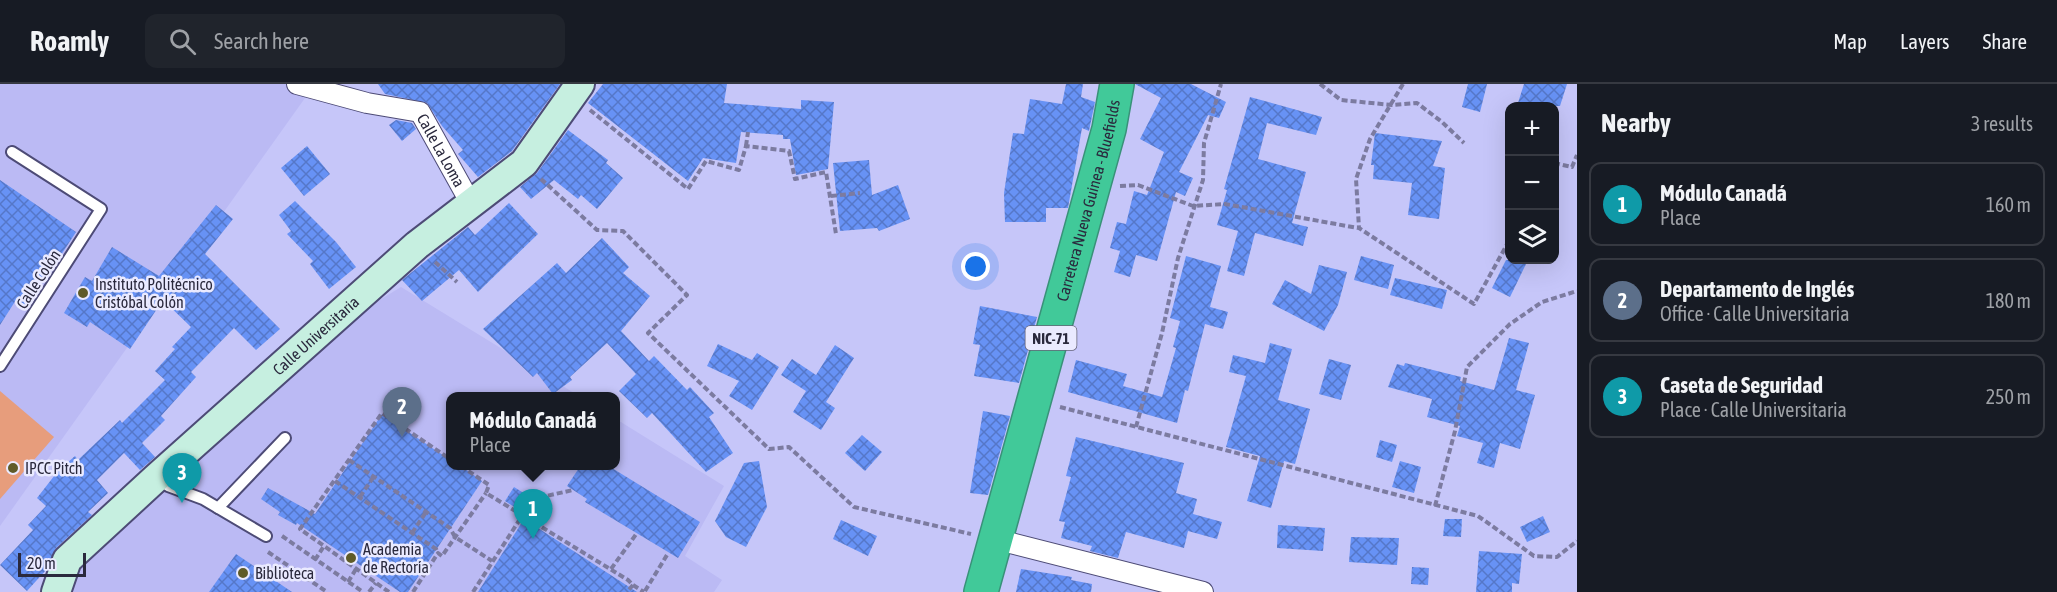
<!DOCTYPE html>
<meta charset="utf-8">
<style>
body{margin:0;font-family:"Asap Condensed",sans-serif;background:#20242c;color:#f1f3f6}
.controls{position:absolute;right:18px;top:18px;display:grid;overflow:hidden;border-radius:12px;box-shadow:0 6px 24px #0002}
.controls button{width:54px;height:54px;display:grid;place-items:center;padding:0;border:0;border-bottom:2px solid #363941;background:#171b24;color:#f1f3f6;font:30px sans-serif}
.scale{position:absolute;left:18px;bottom:15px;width:68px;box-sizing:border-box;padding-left:6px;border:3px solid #2a293d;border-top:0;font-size:16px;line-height:21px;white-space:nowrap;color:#2a293d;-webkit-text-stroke:4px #eaeaff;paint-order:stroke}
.you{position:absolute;left:976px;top:183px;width:21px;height:21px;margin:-15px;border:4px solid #fff;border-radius:50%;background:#1a73e8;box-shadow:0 0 0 9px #1a73e833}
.badge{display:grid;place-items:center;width:39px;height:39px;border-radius:50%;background:#db2777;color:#fff;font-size:20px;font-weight:700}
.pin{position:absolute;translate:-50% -50px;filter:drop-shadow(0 2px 3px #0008)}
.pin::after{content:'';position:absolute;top:32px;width:21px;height:18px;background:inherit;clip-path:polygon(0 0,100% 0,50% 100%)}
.popup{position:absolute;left:446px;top:308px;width:174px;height:78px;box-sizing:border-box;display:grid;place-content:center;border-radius:12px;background:#171b24;filter:drop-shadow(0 2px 4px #0005);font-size:20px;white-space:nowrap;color:#9ea1a6}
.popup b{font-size:22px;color:#f1f3f6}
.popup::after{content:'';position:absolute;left:50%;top:100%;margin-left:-12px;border:12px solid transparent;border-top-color:#171b24}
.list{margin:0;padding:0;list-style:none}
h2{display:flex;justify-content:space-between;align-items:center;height:78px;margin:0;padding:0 24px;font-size:26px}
h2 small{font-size:20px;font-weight:400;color:#9ea1a6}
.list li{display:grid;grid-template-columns:39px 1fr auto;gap:18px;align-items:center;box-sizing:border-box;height:84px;margin:0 12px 12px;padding:0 12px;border:2px solid #363941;border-radius:12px}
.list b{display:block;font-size:22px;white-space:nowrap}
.list p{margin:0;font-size:20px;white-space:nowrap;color:#9ea1a6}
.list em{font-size:20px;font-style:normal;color:#9ea1a6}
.icon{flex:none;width:33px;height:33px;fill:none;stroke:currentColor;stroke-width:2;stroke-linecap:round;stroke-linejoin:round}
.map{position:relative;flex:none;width:1577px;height:508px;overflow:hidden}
header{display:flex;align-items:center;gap:36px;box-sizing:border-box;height:84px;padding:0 30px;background:#171b24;border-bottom:2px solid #363941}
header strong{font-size:28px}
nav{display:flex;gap:33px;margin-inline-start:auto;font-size:21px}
.search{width:420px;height:54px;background:#20242c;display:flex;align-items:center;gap:15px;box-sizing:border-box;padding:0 21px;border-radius:12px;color:#9ea1a6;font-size:22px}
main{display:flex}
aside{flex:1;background:#171b24}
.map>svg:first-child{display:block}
</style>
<header>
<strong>Roamly</strong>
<div class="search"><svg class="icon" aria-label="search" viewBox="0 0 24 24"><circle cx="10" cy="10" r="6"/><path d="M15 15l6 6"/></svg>Search here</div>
<nav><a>Map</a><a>Layers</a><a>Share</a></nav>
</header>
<main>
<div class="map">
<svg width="1577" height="508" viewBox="0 0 1577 508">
<defs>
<pattern id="building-cross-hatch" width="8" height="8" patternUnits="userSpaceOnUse" patternTransform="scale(1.5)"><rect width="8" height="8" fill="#6792f5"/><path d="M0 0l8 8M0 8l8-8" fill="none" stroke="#5577c8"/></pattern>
</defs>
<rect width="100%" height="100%" fill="#c6c6f9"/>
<g fill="#bbbaf4">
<path d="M0,0H315L0,442Z"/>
<path d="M401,203L579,312H450V382H616V335L724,402L685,472L722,496L714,508H70L79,485L311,268L360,228Z"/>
</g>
<path fill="#e79d7c" d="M0,307L54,353L0,415Z"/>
<g fill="url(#building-cross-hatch)">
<path d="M378,0H560L512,67L478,93L458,70L463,66L442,42L427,19L385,10Z"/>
<path d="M603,0H727L724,19L801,25V16L834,18L828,85L796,91L790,55H783V51L741,48L736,79L703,74L688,97L588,19Z"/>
<path d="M1066,0H1083L1081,13L1095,18L1089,47L1082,44L1068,124H1046V138H1005L1004,109L1013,49L1024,50L1030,15L1062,20Z"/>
<path d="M1135,0H1191L1226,18L1219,34L1208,31L1179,88L1193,94L1185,112L1176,108L1157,177L1136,171L1130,193L1114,188L1120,167L1110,164L1117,138L1126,140L1134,107L1147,111L1164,68L1140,55L1161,14Z"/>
<path d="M1468,0H1487L1480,28L1462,23Z"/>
<path d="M1524,0H1567L1560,22H1517Z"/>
<path d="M1250,13L1322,33L1316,51L1267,39L1258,75L1306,88L1292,139L1308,143L1303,162L1255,149L1244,192L1227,187L1238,147L1217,141L1227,106L1224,105Z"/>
<path d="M396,36L412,39L416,45L402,57L389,41Z"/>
<path d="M568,46L608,76L606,79L623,94L597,125L581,111L578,115L554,96L531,115L520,103L537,89Z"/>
<path d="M1375,49L1442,57L1433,82L1445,84L1439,135L1408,131L1412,99L1373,95L1374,81H1371Z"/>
<path d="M307,62L330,90L304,112L281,84Z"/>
<path d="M869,76L872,111L898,101L910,135L879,147L877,144L840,147L833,79Z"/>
<path d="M0,96L76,148L27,223L16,216L0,241Z"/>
<path d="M295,117L336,158L356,183L329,205L310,180L313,177L287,150L291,147L279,131Z"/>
<path d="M509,119L538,150L478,208L459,186L422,217L402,196L468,143L475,151Z"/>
<path d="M216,121L233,135L205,170L280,245L256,266L234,244L191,288L196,293L161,332L165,336L142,359L155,373L140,386L124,369L97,396L108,409L88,428L92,431L56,464L46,486L27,507L0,481L33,446L28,441L46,422L37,414L58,387L75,372L78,376L120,336L122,339L165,296L155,287L175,265L172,263L191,243L163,216L130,265L90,238L87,243L64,229L85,193L92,197L112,163L159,192Z"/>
<path d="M602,154L629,183L623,189L650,212L621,247L649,277L654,272L687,306L690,303L714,329L709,333L733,369L706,388L652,329L647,334L619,307L636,290L607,259L570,293L572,296L553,310L537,289L533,293L483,245L557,179L566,189Z"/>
<path d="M1186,172L1221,182L1210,223L1228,228L1223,245L1205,240L1188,307L1185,306L1177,339L1068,308L1076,276L1127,290L1123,302L1162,313L1176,264L1173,263L1180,237L1170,234Z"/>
<path d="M1361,172L1394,181L1388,205L1354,196Z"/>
<path d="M1506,176H1528L1510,213L1492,204Z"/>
<path d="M1319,181L1347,188L1338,221L1324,247L1272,220L1285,196L1311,210Z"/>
<path d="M1395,194L1447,206L1442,225L1390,211Z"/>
<path d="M980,222L1037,233L1019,299L974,292L980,261L973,260Z"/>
<path d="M1509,254L1529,259L1516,306L1535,311L1520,365L1500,359L1494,384L1477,379L1483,359L1457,352L1460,342L1427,333L1432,315L1388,303L1397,280L1404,282L1405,279L1461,293L1460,297L1494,306Z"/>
<path d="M1270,259L1292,265L1278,316L1310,325L1295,380L1284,377L1271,424L1247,417L1260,372L1226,363L1246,292L1229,288L1233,271L1265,279Z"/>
<path d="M718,260L752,276L757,269L779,283L752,326L729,312L739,297L707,282Z"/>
<path d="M835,261L854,274L826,318L835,324L821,346L793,328L806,307L781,291L792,275L816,291Z"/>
<path d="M1329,275L1351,281L1341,316L1319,310Z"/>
<path d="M983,327L1010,332L988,411L970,409Z"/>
<path d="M382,330L450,376V381H459L482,397L408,508H400L297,439L296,441L278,431L280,428L261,415L268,404L315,430Z"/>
<path d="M862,351L882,368L865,387L845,369Z"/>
<path d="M1076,353L1184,379L1176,409L1197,415L1193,430L1222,438L1217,455L1188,447L1184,464L1126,448L1118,474L1090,467L1092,462L1061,454L1065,438L1059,437L1071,393L1066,392Z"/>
<path d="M1380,356L1397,361L1392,378L1376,373Z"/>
<path d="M759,377L767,423L746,463L726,453L715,437L744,379Z"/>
<path d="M1400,377L1421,383L1414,409L1392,403Z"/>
<path d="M581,381H607L700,438L678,474L585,418L587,415L567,402Z"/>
<path d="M514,403L530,413L521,427L505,417Z"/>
<path d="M1543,432L1550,448L1527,458L1520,443Z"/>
<path d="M524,435L637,508H478Z"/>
<path d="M1445,435H1462L1461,453L1443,452Z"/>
<path d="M841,436L877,452L868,472L833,455Z"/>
<path d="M1278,441L1325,444L1323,467L1277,464Z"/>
<path d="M1351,453L1399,454L1397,481L1349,478Z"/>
<path d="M1479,467L1522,470L1519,500L1512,499V508H1476Z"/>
<path d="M236,470L292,508H209Z"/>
<path d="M1412,483L1429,484L1428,501L1411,500Z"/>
<path d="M1021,485L1072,493L1071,496L1092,500L1091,508H1016Z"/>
</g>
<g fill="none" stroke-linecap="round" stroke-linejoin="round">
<defs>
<g id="lane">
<path d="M0,282L101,125L12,68"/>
<path d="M158,395L168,402L203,415L266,452"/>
<path d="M218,424L285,354"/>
</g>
<g id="street">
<path id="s1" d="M297,0L367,19L420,28L470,118"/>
<path d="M995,455L1203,508"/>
</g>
<g id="secondary">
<path id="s2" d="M56,508L67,476L156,394L417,161L524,79L580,0"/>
</g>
<g id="highway">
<path id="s3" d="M981,508L1109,45L1117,0"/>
</g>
</defs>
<use href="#lane" stroke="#4d4b76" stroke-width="14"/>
<use href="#street" stroke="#4d4b76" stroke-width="22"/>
<use href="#secondary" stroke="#4d4b76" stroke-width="32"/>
<use href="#highway" stroke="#399179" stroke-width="36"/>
<g stroke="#7c7ba0" stroke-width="4" stroke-dasharray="6 3" stroke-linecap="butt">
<path d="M1320,0L1341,16L1392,21L1417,19L1442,38L1464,59"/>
<path d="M1403,0L1370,55L1356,95L1359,144L1474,220L1510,155"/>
<path d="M590,26L688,105L706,77L739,86L746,62L789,67L795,95L826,88L836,150"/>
<path d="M746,62L748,48"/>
<path d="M1554,79L1572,83L1577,71"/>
<path d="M541,95L597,146L623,147L687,211L648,249L769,365L789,363L854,423L971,450"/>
<path d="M1120,102L1138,101L1193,122L1225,120L1358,144"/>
<path d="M831,112L860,109"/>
<path d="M435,178L457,198"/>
<path d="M1060,323L1478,432L1534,472L1557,473L1577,457"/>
<path d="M1136,343L1162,249L1178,174L1203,96L1204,59L1221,0"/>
<path d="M349,376L450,444L455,453L492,477"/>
<path d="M461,382L489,401L486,409L628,496L633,501L627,508"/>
<path d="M335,397L436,465L438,469"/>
<path d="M360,413L374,392"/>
<path d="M1435,422L1455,347L1467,283L1510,240L1542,218L1577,207"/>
<path d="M412,449L426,428"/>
<path d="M282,452L363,508"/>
<path d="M268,468L327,508"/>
<path d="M315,476L324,462"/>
<path d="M611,485L637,449"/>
<path d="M348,498L356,485"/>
<path d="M633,501L644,508"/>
<path d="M645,507L667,471"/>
<path d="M369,508L376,499"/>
<path d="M389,508L300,445L382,329L450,375"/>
<path d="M413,508L438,469L442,472L486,409"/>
<path d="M473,508L533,415L573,406"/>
</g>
<use href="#lane" stroke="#fff" stroke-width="10"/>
<use href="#street" stroke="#fff" stroke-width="20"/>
<use href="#secondary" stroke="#c6efe0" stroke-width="28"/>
<use href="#highway" stroke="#41c999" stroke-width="33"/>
</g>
<g fill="#5f5b28" stroke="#eaeaff" stroke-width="2">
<circle cx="83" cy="209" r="6"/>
<circle cx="13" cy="384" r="6"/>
<circle cx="351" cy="474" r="6"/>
<circle cx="243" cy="489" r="6"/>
</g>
<g text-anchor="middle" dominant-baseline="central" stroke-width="5" stroke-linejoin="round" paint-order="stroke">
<rect fill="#eaeaff" stroke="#646377" stroke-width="1.5" x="1025.5" y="242" width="51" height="24" rx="4.5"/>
<g font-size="15" font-weight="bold" fill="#2a293d">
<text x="1051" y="254">NIC-71</text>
</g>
<g font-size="16" fill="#2a293d" stroke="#eaeaff">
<text stroke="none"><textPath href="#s1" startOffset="170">Calle La Loma</textPath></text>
<text stroke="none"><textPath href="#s3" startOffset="406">Carretera Nueva Guinea - Bluefields</textPath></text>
<text transform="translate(38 195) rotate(-57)">Calle Colón</text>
<text stroke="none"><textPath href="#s2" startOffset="369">Calle Universitaria</textPath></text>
</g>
<g font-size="16" fill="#2a293d" stroke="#eaeaff" text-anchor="start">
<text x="95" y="200">Instituto Politécnico<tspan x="95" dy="18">Cristóbal Colón</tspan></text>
<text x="25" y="384">IPCC Pitch</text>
<text x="363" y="465">Academia<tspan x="363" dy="18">de Rectoría</tspan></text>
<text x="255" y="489">Biblioteca</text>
</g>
</g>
</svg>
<div class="controls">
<button>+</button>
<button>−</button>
<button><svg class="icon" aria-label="layers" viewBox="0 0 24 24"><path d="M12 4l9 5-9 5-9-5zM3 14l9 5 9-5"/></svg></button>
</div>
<div class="scale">20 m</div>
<div class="you"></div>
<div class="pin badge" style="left:533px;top:455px;background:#0f9aa8">1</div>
<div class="popup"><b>Módulo Canadá</b>Place</div>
<div class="pin badge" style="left:402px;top:353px;background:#5c6f8a">2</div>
<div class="pin badge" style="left:182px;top:419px;background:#0f9aa8">3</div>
</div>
<aside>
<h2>Nearby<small>3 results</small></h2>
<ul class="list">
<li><span class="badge" style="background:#0f9aa8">1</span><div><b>Módulo Canadá</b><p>Place</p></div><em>160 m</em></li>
<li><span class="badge" style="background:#5c6f8a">2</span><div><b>Departamento de Inglés</b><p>Office · Calle Universitaria</p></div><em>180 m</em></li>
<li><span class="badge" style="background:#0f9aa8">3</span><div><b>Caseta de Seguridad</b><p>Place · Calle Universitaria</p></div><em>250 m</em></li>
</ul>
</aside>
</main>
